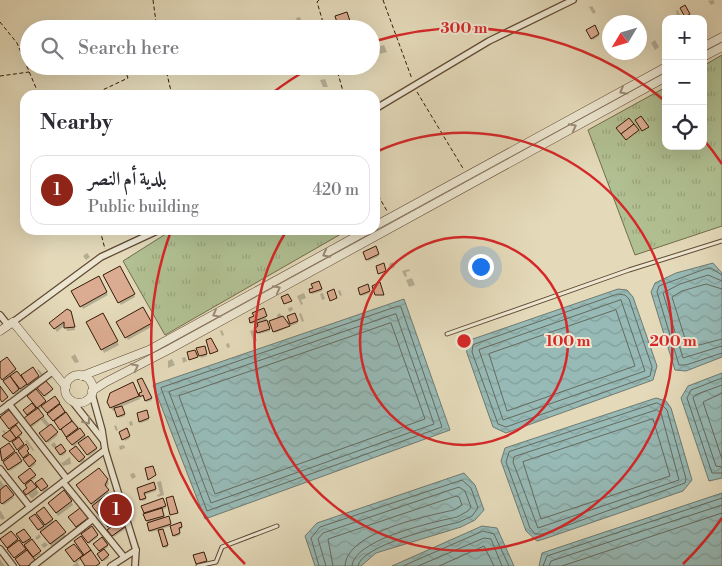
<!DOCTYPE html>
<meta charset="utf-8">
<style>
body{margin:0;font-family:"Libre Bodoni",Amiri,serif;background:#f7f7f7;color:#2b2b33}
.controls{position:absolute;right:15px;top:15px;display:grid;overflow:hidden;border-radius:10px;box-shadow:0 5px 20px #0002}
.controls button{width:45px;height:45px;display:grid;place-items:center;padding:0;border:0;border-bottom:1px solid #e1e1e2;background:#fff;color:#2b2b33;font:25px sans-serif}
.compass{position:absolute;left:602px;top:15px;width:45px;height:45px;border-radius:50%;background:#fff;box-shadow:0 5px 20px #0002;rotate:232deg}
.you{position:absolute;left:480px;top:266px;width:18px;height:18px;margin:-12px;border:4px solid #fff;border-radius:50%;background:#1a73e8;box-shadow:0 0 0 8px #1a73e833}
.badge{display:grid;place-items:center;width:32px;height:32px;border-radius:50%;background:#8f2418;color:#fff;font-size:16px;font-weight:700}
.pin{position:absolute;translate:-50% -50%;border:2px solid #fff;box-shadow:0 1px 5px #0006}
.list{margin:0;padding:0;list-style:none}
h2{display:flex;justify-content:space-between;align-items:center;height:65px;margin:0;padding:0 20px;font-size:21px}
h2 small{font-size:16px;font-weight:400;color:#7c7c81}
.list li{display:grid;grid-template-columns:32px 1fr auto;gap:15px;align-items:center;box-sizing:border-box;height:70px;margin:0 10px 10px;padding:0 10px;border:1px solid #e1e1e2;border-radius:15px}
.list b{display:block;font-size:19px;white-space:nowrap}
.list p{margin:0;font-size:16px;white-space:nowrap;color:#7c7c81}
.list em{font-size:16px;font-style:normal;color:#7c7c81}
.icon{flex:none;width:28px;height:28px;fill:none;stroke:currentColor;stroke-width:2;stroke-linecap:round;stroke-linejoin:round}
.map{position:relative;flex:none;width:722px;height:566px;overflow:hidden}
.search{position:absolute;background:#fff;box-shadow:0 5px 20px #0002;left:20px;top:20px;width:360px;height:55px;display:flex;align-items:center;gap:12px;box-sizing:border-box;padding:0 18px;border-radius:28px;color:#7c7c81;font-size:19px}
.panel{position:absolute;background:#fff;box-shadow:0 5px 20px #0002;left:20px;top:90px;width:360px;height:145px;border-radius:15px}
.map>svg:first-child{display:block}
</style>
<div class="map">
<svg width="722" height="566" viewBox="0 0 722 566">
<defs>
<pattern id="grass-tufts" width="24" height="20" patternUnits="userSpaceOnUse" patternTransform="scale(1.25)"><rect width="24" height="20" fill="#b1c092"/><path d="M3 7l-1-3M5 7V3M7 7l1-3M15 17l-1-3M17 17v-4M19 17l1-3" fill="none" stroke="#99a47c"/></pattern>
<pattern id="water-waves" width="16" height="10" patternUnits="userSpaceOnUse" patternTransform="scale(1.25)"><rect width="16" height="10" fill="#97bab6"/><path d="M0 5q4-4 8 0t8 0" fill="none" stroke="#839f9b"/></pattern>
</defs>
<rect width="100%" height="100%" fill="#e4daba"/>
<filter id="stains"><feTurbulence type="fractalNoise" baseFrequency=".004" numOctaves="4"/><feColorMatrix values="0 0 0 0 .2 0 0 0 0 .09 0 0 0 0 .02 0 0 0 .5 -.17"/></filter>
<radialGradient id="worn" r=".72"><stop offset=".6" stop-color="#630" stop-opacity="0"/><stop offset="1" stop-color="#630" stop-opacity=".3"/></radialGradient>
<g fill="url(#grass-tufts)" stroke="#736d4c">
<path d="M722,55V226L635,255L588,130L666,87V146H703V66Z"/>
<path d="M172,230H348L165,335L123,261Z"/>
</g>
<g fill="url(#water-waves)" stroke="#707a70">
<path d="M713,263L722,273V357L686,371L675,370L651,292L655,283L676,273Z"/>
<path d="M618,289L627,290L633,297L657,366L653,380L506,433L493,427L467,353L466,346L470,340Z"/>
<path d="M404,299L450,430L205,519L153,385Z"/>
<path d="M722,373V478L709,481L681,398L688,386Z"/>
<path d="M656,398L666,401L671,408L692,480L683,491L544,539L537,541L526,531L501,461L505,448Z"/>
<path d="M464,473L475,485L484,510L475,520L461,527L376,553L361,566H315L305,536L317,523Z"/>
<path d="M722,493V566H539L542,553Z"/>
<path d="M482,526L497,528L514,566H392Z"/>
</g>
<g fill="#0003">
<path d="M713,0L715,3L711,5L708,1Z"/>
<path d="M592,6L596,12L593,14L589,7Z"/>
<path d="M678,10V11L682,19H679L676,11Z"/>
<path d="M347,15L352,29H358H341L337,16Z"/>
<path d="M300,17L301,20L297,21L296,18Z"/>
<path d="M594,27L599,36L593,40L588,30Z"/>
<path d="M655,40L659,47L655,50L651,43Z"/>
<path d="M384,45L387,52L380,54L377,47Z"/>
<path d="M325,79L328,87H323L320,80Z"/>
<path d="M375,248L379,256L368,261L364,252Z"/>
<path d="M87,253L90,257L86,260L83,256Z"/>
<path d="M393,262L395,267L391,269L389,264Z"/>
<path d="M119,268L135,297L121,305L105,276Z"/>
<path d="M409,269L410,271L406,272L407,276L405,277L402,271Z"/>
<path d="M98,278L108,295L83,309L73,292Z"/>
<path d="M412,278L415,285L409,287L406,280Z"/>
<path d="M319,285L322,291L312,294L310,290Z"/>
<path d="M368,288L370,293L362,296L361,294Z"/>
<path d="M340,290L342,295L340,296L338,291Z"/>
<path d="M304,293L306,298L301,300L303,304L301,305L297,296Z"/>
<path d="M323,293L325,299L322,300L320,294Z"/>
<path d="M292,307L293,310L289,312L288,308Z"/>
<path d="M143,309L153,326L128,340L118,323Z"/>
<path d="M70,312L75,330L67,331L65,325L57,332L53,326Z"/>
<path d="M264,312L270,331L259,334L258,322L252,324L250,319Z"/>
<path d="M280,313L285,323L295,316L298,323L275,333L278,319L277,315Z"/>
<path d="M301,313L304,321L302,322L299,314Z"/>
<path d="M103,315L119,345L104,353L88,322Z"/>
<path d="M222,330L224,335L222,336L220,331Z"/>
<path d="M253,330L257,341L254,342L250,331Z"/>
<path d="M229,343L230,347L227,348L226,344Z"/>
<path d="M198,349H205L207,356L201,358Z"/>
<path d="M75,354L79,362L75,363L71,357Z"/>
<path d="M185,357L187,361L183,363L182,358Z"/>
<path d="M172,359L175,365L168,368V361Z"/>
<path d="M0,364L15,370L20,377L32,368L39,378L15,395L0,376Z"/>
<path d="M38,369L43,374L41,376L37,370Z"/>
<path d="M142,379L152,400L147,402L140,394L143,393Z"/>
<path d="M46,383L52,391L45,397L39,388Z"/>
<path d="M135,386L140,399L121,407L125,416L119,418L116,409L113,411L111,408Z"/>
<path d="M55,398L97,450L89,456L79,442L75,446L85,460L81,463L72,453L75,448L43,406L38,410L58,435L48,443L41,433L48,428L41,420L32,427L27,420L29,416L25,410L34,403L45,401L46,404Z"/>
<path d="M9,411L18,424L16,426L22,435L18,438L28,449L27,453L36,464L31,468L13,442L4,436L6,435L2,431L4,430L7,434L11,431L1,417Z"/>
<path d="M147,414L149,420L141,423L140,421Z"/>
<path d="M132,421L133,425L130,426L129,422Z"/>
<path d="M116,425L118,430L116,431L114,426Z"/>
<path d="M126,429L130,438L125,441L120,432Z"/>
<path d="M27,440L34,450L33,451L25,441Z"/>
<path d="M54,442L58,448L61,446L66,453L62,456L56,447L54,448L51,445Z"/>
<path d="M8,444L22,463L10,471L0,457V449Z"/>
<path d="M124,445L125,448L120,450L119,446Z"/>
<path d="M70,457L71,464L63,466L60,461L62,463Z"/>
<path d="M30,469L36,478L31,481L34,485L42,479L48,488L43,492L39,487L36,489L39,493L32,499L25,491L28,488L20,477Z"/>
<path d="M134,473L136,477L132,479L130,474Z"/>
<path d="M107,479L109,483L106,489L110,494L104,498L111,508L109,513L117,524L120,521L126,528L114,537L80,489Z"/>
<path d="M0,480L14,498L4,505L0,500Z"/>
<path d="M161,481L164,495L158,497L157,495L160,494L157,482Z"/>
<path d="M154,485L156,491L144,495L146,500L142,501L138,489Z"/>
<path d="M71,501L73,505L58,516L51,507Z"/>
<path d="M164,502L166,508L162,510L165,518L169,519L171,526L162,529L168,547L165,548L159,530L151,532L150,531L143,506Z"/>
<path d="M43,509L66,536L52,547L31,519L35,515L42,523Z"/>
<path d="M0,510L5,518L2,520L0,518Z"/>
<path d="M80,510L88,520L77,528L70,518Z"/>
<path d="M181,526L182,529L179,530L180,535L175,537L172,527Z"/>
<path d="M91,528L98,537L89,544L82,535Z"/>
<path d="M11,532L23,547L25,545L18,535L29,538L41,554L33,560L35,563L31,566H21L2,539Z"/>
<path d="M39,534L41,537L37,540L35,538Z"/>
<path d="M81,538L100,565L99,566H86L82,559L77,562L80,566H72L76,563L67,551L74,545L85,558L87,557L76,542Z"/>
<path d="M102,539L108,547L104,550L109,558L104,561L95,544Z"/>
<path d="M45,542L48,545L44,548L41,545Z"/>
<path d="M0,559L5,566H0Z"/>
</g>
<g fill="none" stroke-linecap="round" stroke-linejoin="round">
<g stroke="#666a5e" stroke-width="1">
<path d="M722,275L711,268L705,269L659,286L657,292L679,365H686L722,353"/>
<path d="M722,281L708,275L680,284L663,293L683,358L722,346"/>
<path d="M722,289L706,284L682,291L672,297L688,348L722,339"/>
<path d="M618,294L625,295L629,299L652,367L650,376L506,427L498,424L472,352L473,345Z"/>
<path d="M621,300L645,371L503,420L479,350Z"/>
<path d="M399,306L401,307L442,427L207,511L161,388Z"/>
<path d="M616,310L635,366L507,411L489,354Z"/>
<path d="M396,314L434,424L211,503L169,392Z"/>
<path d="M391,323L425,419L215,494L179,396Z"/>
<path d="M722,378L691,390L687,398L712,473H722"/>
<path d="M722,385L695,395L693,398L716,466L722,467"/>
<path d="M722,393L703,402L722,459"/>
<path d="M657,403L663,406L667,410L686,479L685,483L543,534H535L530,528L506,462L509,452Z"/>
<path d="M657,410L661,413L679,480L538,528L513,462L514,457Z"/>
<path d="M653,419L670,476L541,519L523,462Z"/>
<path d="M319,566L311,538L320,527L462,480L471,488L478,508L472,516L459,522C440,527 361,545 358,566"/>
<path d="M326,566L318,539L323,533L459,487L465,491L471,507L468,511L457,517C434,522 354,539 352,566"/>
<path d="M333,566L328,539L456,496L459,497L462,505L454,510C427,516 346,532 345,566"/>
<path d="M403,566L483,531L494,534L509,566"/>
<path d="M418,566L484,538L491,539L502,566"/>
<path d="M439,566L484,546L494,566"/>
<path d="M543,566L547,556L722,498"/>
<path d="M549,566L551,561L722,505"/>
<path d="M562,566L722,513"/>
</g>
</g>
<g fill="#dbac91" stroke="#351a07">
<path d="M685,5L690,14L685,17L680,8Z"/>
<path d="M347,12L351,24L339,29L335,16Z"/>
<path d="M595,25L599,34L591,39L586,30Z"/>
<path d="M641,116L649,127L642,131L635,120Z"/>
<path d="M629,118L634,124L621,134L616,128Z"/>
<path d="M634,124L639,130L626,140L621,134Z"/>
<path d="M376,246L379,254L366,260L363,252Z"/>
<path d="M384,263L386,271L378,274L376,266Z"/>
<path d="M120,266L135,294L118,303L103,275Z"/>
<path d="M99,276L107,292L80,307L71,291Z"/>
<path d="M319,281L322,289L310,293L309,289L313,288L311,284Z"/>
<path d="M380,282L384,295H375L372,286Z"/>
<path d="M368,284L370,291L360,295L358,288Z"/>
<path d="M334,289L337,298L330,301L327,292Z"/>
<path d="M288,294L292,301L284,304L281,297Z"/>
<path d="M143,307L152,323L125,338L116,322Z"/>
<path d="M264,308L267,316L250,323L249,318L254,316L252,313Z"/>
<path d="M67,309L71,311L75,327L64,328V322L54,329L49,323Z"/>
<path d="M103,313L118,341L101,350L86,322Z"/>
<path d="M295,313L298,321L290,324L287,316Z"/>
<path d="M283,316L290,326L273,332L269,321Z"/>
<path d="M267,320L270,329L257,333L255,328L258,326L257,323Z"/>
<path d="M211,338L218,351L210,354L206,340Z"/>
<path d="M205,346L207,354L199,356L196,348Z"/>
<path d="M195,350L198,357L189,360L187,352Z"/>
<path d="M7,357L16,369L2,380L0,377V362Z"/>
<path d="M33,367L39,376L27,385L21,375Z"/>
<path d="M17,371L27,384L20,389L10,376Z"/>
<path d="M10,376L19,389L13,394L3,381Z"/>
<path d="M142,378L152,398L145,401L143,395L140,397L139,393L142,392L137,380Z"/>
<path d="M46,381L53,389L44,396L37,388Z"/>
<path d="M133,382L139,396L110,408L107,402L110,393Z"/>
<path d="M0,386L8,397L2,402L0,399Z"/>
<path d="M36,389L46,401L37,408L27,396Z"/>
<path d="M55,396L60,403L47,413L41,406Z"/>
<path d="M32,403L36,408L27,415L23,410Z"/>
<path d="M60,404L65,412L53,421L47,414Z"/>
<path d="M122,406L125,414L117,417L114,408Z"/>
<path d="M38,408L44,416L30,426L24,418Z"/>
<path d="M9,410L19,422L9,429L0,417Z"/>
<path d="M147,410L149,418L139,422L137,413Z"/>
<path d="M66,412L72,421L60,430L54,421Z"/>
<path d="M72,421L78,428L66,437L61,429Z"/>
<path d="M51,424L58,432L46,442L39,433Z"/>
<path d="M16,425L22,433L16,438L10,430Z"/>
<path d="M80,428L85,435L72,445L66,438Z"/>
<path d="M127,428L130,436L122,440L119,432Z"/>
<path d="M10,430L16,438L10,442L2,436Z"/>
<path d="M88,436L97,448L87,455L78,443Z"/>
<path d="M19,437L24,444L17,450L12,442Z"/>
<path d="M9,443L15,451L2,461L0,449Z"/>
<path d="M26,444L29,449L27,451L29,453L23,458L18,451Z"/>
<path d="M61,444L66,451L60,455L55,448Z"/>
<path d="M76,446L85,457L79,462L69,451Z"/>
<path d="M16,452L22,461L8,470L3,462Z"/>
<path d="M30,454L36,461L29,467L23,459Z"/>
<path d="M153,466L156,475L148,480L145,468Z"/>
<path d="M30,468L36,475L24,484L18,477Z"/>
<path d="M99,468L108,479L105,485L109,490L91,504L76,485Z"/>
<path d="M42,478L48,486L41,491L35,483Z"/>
<path d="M31,480L37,487L26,495L23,491L27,488L25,485Z"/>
<path d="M154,482L156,489L144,493L146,498L140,500L137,488Z"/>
<path d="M6,485L14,495L2,504L0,502V490Z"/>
<path d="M64,490L72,501L56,513L48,503Z"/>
<path d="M105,496L110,503L108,509L116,521L108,527L92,506Z"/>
<path d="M173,496L178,513L170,515L166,498Z"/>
<path d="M163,498L166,506L144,513L141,506Z"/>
<path d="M44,507L53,519L45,525L36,513Z"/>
<path d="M80,508L88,518L76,527L68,517Z"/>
<path d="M162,508L164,516L146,521L143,514Z"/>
<path d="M35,514L44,526L38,530L29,518Z"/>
<path d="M169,516L171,524L149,531L147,523Z"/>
<path d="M121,519L126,526L112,536L107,530Z"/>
<path d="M56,520L66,532L50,544L40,532Z"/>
<path d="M181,522L182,527L179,528L180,533L173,536L170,526Z"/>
<path d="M92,526L98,535L88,543L81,534Z"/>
<path d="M24,529L31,538L23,543L16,534Z"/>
<path d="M163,529L168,545L163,547L158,530Z"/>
<path d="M11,531L18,539L7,548L0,539Z"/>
<path d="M81,536L91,550L84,555L74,541Z"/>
<path d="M102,537L108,545L99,551L93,544Z"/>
<path d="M32,539L41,551L33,557L24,545Z"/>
<path d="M19,540L26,549L14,558L7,549Z"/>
<path d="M74,544L83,555L74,562L65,550Z"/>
<path d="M104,549L109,555L102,561L97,554Z"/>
<path d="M27,550L35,560L28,566H20L15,559Z"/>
<path d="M91,550L100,563L96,566H85L80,558Z"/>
<path d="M204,552L207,561L196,564L193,555Z"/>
</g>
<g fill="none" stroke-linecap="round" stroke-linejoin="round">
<defs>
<g id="service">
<path d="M447,334L629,270L722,241"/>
<path d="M198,566L216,562L222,547L277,526"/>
</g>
<g id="minor">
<path d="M375,109L489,41L573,0"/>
<path d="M0,315L8,325"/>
<path d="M13,322L101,257L159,230"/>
<path d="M92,394L102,430L105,450L136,550L135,566"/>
<path d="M72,401L103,440"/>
<path d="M9,404L67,479"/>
<path d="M0,411L52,372"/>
<path d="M0,469L30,507"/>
<path d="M63,482L124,557"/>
<path d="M0,530L105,450"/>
<path d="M0,549L13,566"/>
<path d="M33,566L93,519"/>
<path d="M111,566L136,550"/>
</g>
<g id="tertiary">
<path d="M703,47L722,37"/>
<path d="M703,57L722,47"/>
<path d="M375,226L666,67"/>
<path d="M0,331L13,322L66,387"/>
<circle cx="79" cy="389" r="14"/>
<path d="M82,376L149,350L368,230"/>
<path d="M92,391L106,382L170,349L666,77"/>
</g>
</defs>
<use href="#service" stroke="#614a34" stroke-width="5"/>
<use href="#minor" stroke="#614a34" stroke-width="8"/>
<use href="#tertiary" stroke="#614a34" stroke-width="9"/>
<g stroke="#351a07" stroke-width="1" stroke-dasharray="4 2.5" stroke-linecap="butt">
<path d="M153,0L157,29"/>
<path d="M319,0L317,2L325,29"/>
<path d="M383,0L412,79"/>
<path d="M0,22L17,43L39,95"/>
<path d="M165,66L172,95"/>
<path d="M336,66L344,95"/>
<path d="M0,76L29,72"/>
<path d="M417,92L464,170"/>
<path d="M92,95L128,78L123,66"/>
<path d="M375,190L387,211"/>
<path d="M100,230L105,249"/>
</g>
<use href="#service" stroke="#ede7d2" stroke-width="3"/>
<use href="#minor" stroke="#ede7d2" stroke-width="5.5"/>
<use href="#tertiary" stroke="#ede7d2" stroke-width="8"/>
</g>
<defs><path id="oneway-chevron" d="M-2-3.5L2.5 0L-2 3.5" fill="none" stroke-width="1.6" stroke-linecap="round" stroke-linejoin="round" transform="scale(1.25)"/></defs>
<g stroke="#9a8b77">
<use href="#oneway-chevron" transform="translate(623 91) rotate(151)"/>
<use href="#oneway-chevron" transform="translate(573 127) rotate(-28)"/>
<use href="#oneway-chevron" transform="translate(326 254) rotate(152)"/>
<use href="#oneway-chevron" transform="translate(277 289) rotate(-28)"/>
<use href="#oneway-chevron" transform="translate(216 314) rotate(151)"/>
<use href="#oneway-chevron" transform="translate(135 367) rotate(-27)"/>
<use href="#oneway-chevron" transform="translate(87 421) rotate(52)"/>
</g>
<g fill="none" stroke="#d62828" stroke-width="2.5">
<circle cx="464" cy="341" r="104"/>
<path d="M376 152A209 209 0 1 1 287 230"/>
<path d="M722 518A313 313 0 0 1 683 564M245 564A313 313 0 0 1 171 231M271 94A313 313 0 0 1 312 67M372 42A313 313 0 0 1 665 101M704 140A313 313 0 0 1 722 164"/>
</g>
<circle cx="464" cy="341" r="8" fill="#d62828" stroke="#ede7d2" stroke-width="2.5"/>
<g font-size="15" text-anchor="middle" font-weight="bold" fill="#d62828" stroke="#ede7d2" stroke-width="4" stroke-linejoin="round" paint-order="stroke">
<text x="464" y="33">300 m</text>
<text x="568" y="346">100 m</text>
<text x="673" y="346">200 m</text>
</g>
<rect width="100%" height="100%" filter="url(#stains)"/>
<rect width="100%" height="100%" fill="url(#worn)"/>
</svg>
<div class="controls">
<button>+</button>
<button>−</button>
<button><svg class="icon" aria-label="locate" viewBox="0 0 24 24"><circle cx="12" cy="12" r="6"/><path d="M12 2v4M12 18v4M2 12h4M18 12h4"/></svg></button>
</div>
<svg class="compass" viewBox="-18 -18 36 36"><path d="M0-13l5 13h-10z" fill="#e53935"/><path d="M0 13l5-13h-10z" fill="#7c7c81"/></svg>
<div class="you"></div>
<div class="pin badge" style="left:116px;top:510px">1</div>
<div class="search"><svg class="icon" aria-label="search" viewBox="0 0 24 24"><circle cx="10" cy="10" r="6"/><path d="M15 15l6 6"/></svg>Search here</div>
<section class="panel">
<h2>Nearby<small></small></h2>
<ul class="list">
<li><span class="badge">1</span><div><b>بلدية أم النصر</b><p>Public building</p></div><em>420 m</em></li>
</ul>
</section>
</div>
